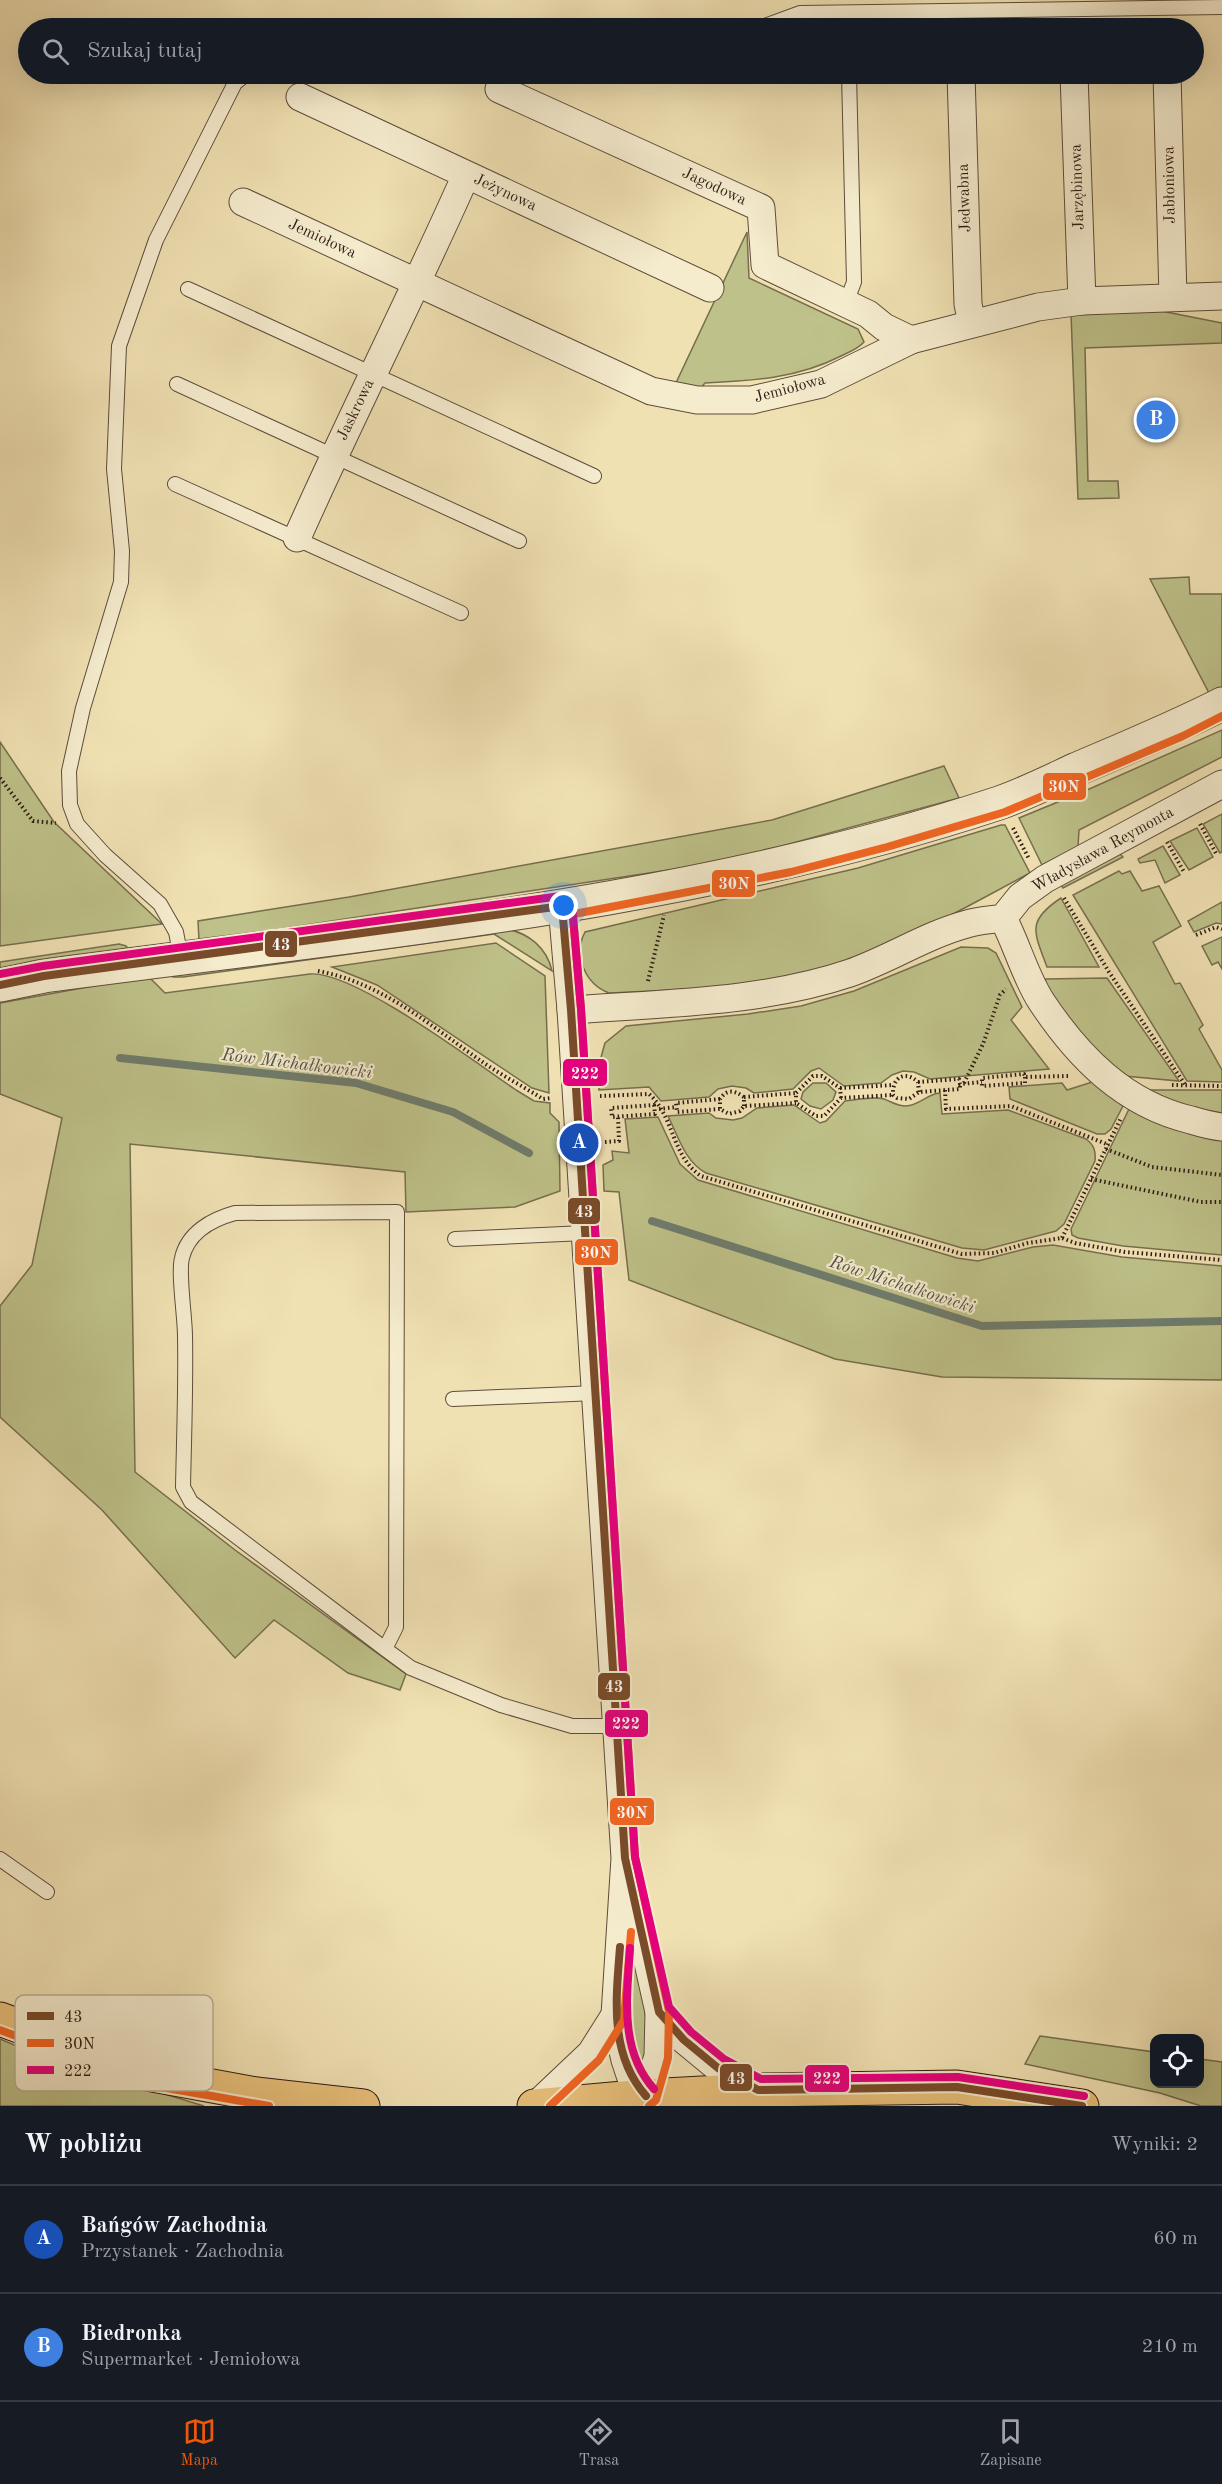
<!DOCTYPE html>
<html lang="pl">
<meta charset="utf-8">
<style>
body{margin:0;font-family:"Old Standard TT",serif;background:#20242c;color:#f1f3f6}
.controls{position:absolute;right:18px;bottom:18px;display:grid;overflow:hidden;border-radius:12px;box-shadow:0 6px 24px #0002}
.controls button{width:54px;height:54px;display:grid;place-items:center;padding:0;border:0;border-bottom:2px solid #363941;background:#171b24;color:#f1f3f6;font:30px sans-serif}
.you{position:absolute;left:564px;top:906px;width:21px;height:21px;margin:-15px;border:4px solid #fff;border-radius:50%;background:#1a73e8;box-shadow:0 0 0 9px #1a73e833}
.badge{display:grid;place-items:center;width:39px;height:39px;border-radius:50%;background:#ea580c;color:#fff;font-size:20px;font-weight:700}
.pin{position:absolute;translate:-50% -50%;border:3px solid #fff;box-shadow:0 2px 6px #0006}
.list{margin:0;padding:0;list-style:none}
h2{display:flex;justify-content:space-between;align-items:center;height:78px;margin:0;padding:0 24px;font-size:26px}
h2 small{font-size:20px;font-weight:400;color:#9ea1a6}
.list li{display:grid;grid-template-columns:39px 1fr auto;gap:18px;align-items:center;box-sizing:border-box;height:108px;padding:0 24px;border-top:2px solid #363941}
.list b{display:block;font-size:22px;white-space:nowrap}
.list p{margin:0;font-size:20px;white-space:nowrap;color:#9ea1a6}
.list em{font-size:20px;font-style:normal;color:#9ea1a6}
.icon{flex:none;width:33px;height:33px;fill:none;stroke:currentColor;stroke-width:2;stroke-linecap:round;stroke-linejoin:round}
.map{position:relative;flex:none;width:1222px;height:2106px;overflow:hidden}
.search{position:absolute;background:#171b24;box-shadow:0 6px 24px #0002;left:18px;right:18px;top:18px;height:66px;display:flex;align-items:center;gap:15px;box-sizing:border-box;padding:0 21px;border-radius:33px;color:#9ea1a6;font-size:22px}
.sheet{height:294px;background:#171b24}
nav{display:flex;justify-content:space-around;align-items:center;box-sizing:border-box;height:84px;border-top:2px solid #363941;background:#171b24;font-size:16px;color:#9ea1a6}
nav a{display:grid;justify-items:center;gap:3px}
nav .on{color:#ea580c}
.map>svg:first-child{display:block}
</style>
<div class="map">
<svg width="1222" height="2106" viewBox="0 0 1222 2106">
<rect width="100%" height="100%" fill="#f0e1b3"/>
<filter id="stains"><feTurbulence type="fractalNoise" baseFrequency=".00333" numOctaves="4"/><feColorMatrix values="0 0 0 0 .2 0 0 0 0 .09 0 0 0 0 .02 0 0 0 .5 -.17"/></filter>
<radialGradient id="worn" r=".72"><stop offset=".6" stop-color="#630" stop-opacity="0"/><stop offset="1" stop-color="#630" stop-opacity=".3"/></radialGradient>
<g fill="#bec189" stroke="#766e4e" stroke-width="1.5">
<path d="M747,232L749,278L858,329L864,342C858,349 849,352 841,356C798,378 753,381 705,383L700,389L675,385Z"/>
<path d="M1151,309L1222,323V343L1085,348L1088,481H1118L1119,498L1078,499L1071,314Z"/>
<path d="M1189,577L1190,594H1222V687L1209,693L1150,579Z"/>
<path d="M1222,730V757L1079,830L1078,847L1042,865L1019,818L1087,790Z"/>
<path d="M0,742L54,822L162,924L0,946Z"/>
<path d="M944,766L959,798L722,862L199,941L198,921L349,897L772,820Z"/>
<path d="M1222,814V852L1220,853L1203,824Z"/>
<path d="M1001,825H1005L1030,873C962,909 896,948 822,970C754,989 680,989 609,993C585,984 573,955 585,932L858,868Z"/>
<path d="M1197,828L1213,857L1189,870L1170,841Z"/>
<path d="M1163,846L1180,875L1165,883L1155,860L1140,863L1138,859Z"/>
<path d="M1118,852L1123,857L1063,888L1060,883Z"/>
<path d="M1119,871L1122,874L1130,871L1142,891L1159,886L1181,926L1153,942L1175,984L1180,983L1203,1025L1199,1029L1222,1070V1082L1187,1081L1073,895Z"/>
<path d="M1061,898L1099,967H1047C1034,932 1026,921 1061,898Z"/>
<path d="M1222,902V924L1216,923L1194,932L1188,921Z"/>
<path d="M506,929C529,933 547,948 552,971L494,934L183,977H173L168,972Z"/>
<path d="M1222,937V969L1218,962L1212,965L1202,946Z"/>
<path d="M496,943L545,976L549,1093L532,1088L377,985L332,967Z"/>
<path d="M119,944L126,946L129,950L0,968V962Z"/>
<path d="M961,947L988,948L996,953L1022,1007L1011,1020L1049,1069L930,1079L914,1072L903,1071L892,1075L881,1083L844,1086L819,1068L811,1071L793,1089L754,1093L746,1088L732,1086L718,1089L709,1097L661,1101L649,1087L599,1090L598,1068L605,1043L626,1026L748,1014L801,1006L854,991Z"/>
<path d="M310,974C353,970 476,1063 516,1090L534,1101L550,1103V1113L559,1122L560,1191L515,1207L406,1212L405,1172L130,1144L135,1472L235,1550L406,1674L400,1690L348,1673L274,1620L235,1658L102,1510L0,1417V1306L32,1265L62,1118L0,1094V1003L148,976L165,993Z"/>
<path d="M1107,978L1179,1081L1124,1076L1087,1043L1049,993L1045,979Z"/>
<path d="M1092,1082L1123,1106L1111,1129L1105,1134H1097L1010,1099L1009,1087L1062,1083L1067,1090Z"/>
<path d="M813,1083H826L836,1092L833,1100L821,1109L810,1106L801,1099L803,1092Z"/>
<path d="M1143,1090H1222V1113L1179,1105Z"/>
<path d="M940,1093L942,1114L1008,1110L1086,1139C1094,1145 1096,1151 1095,1161L1064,1224L1056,1231L984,1250L962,1248L706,1173C685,1162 678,1136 668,1116L709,1113L716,1118L733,1120L742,1118L757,1108L794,1105L820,1123L826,1121L845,1101C856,1100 873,1096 884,1099C892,1102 897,1106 906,1106C920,1105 927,1094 940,1093Z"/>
<path d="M1129,1109L1168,1126L1222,1137V1255L1123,1246L1078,1238L1072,1235L1071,1229Z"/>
<path d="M658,1117L680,1164L698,1180L957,1258L978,1261L1033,1247L1053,1245L1122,1257L1222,1266V1380L942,1377L835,1359L629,1280L619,1192L604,1191L603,1165L613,1160L612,1151L629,1153L625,1119Z"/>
<path d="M629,1923H633L651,2054L644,2071L630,2052Z"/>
<path d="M1040,2036L1154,2052V2084H1200V2059L1222,2062V2106H1201L1160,2093L1025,2064Z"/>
<path d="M0,2039L42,2057L204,2106H0Z"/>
</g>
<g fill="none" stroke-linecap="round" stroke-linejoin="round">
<g stroke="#6f7c6d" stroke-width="8">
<path d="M120,1058L356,1083L453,1112L529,1153"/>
<path d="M652,1221L982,1326L1222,1321"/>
</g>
<defs>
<g id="service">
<path d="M759,28L800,13L1222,7"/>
<path d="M188,289L594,476"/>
<path d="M846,303L854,282L849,74"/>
<path d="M177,384L519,541"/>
<path d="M175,484L461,613"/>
<path d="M181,958L176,932L160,904L105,855L77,824L70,805L69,771L83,708L121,582L122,551L114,469L119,346L156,240L235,83L246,74"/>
<path d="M455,1239L585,1233"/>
<path d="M453,1399L596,1393"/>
<path d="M385,1649L396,1627L397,1212L235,1213C213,1219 188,1232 182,1258C178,1273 185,1317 185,1336C186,1386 184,1437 183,1487L191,1502L385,1649L411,1668L501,1705L572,1726H617"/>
<path d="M0,1859L47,1892"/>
</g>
<g id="minor">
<path d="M961,74L968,304L972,323"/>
<path d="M1074,74L1082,301"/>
<path d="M1167,74L1173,297"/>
<path d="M499,89L761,208L765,265L868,314L884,327L911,340"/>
<path d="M300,97L710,288"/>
<path d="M243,202L651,391L697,400H752L821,384L911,340L1038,307L1082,301L1222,296"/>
<path d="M297,538C351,416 412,297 466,175"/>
<path d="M562,906L571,1010L625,1858L615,2015L625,2060L631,2078L646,2096"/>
<path d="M1003,918C1017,945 1025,976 1041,1001C1078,1057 1124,1104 1191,1120C1201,1123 1211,1126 1222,1127"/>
<path d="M571,1010C663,1003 761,1003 850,973C890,959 926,935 967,924C979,920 991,920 1003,918L1020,897L1045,879L1222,784"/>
<path d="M632,1891L659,2012L658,2056L646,2096"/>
<path d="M659,2012L684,2040L718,2068L758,2090"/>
<path d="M535,2106L591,2053L615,2015"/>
</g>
<path id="tertiary" d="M0,985L44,976C364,933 691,905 999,803C1025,794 1051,781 1077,769C1126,748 1175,728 1222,704"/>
<g id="primary">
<path d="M0,2019L147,2074L256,2094L363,2106"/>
<path d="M534,2106L646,2096L758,2090L957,2087L1082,2106"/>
</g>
</defs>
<use href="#service" stroke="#5e4c3b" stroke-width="16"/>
<use href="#minor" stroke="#5e4c3b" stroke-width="29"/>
<use href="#tertiary" stroke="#5e4c3b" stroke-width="35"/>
<use href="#primary" stroke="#2e1a13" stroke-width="35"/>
<g stroke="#2e1a13" stroke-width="4" stroke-dasharray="1.5 3" stroke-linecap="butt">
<path d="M0,778L33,821L56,823"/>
<path d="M1200,824L1217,855"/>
<path d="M1013,828L1029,859"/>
<path d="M1167,842L1184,872"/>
<path d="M1064,898L1109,972L1186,1086"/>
<path d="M1196,935L1216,927L1222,929"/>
<path d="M318,971C383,983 432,1027 484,1063C503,1076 524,1087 543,1099L551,1098"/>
<path d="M648,981L664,915"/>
<path d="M1025,1077V1083L982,1086V1078L1024,1074L1025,1077L1069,1076"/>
<path d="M918,1082L959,1079L960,1084L982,1082"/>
<path d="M964,1083L983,1044L1000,995L1006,989"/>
<path d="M1172,1085L1222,1086"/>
<path d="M840,1088L893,1085"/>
<path d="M945,1090L946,1109L1011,1106L1109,1145"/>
<path d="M919,1092L918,1082C905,1070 892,1077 893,1095L897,1098L909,1099L919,1092L960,1089V1084"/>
<path d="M600,1096L649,1094C674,1116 672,1157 701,1176L962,1254L994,1253L1028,1243L1062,1238L1075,1243L1125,1252L1222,1260"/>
<path d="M744,1097L796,1093"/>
<path d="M841,1098L840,1088L822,1076H813L796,1093V1103L816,1116H824L841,1098L893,1095"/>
<path d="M720,1099L676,1103L677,1112L720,1109"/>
<path d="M654,1105L655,1114L612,1117L611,1108Z"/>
<path d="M744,1106V1097C734,1090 727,1089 720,1099V1109L729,1114L740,1111L744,1106L796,1103"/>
<path d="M659,1109L676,1107"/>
<path d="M605,1142L619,1141L618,1117"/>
<path d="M1106,1149L1152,1167L1222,1175"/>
<path d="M1091,1179L1201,1202H1222"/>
<path d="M1062,1238L1121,1118"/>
</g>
<use href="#service" stroke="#f5ecce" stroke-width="14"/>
<use href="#minor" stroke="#f5ecce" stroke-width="27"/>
<use href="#tertiary" stroke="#f5ecce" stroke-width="33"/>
<use href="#primary" stroke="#e8c07a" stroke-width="33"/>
<defs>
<g id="bus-1">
<path d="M562,906L571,1010L625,1858L659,2012L684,2040L718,2068L758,2090L957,2087L1082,2106"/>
<path d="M0,985L44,976L562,906"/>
<path d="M620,1947C616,1999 609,2054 646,2096"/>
</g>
<g id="bus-2">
<path d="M572,905L581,1009L635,1857L669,2011L668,2058L656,2100L649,2106"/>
<path d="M564,916L791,872L887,847L1005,812L1183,736L1222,716"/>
<path d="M0,2030L144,2084L269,2106"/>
<path d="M550,2106L599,2060L624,2020L631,1932"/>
</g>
<g id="bus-3">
<path d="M572,905L581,1009L635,1857L669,2007L691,2032L724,2059L761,2079L958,2077L1084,2096"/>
<path d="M0,974L43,966L561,896"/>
<path d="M630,1948C627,1997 619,2050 654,2089"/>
</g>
</defs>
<use href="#bus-1" stroke="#f5ecce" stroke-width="12"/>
<use href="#bus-2" stroke="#f5ecce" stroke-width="12"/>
<use href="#bus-3" stroke="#f5ecce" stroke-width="12"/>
<use href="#bus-1" stroke="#7a4b2a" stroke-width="8"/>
<use href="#bus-2" stroke="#f26522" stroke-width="8"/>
<use href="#bus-3" stroke="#e5007d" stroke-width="8"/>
</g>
<g text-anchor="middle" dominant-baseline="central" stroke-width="4.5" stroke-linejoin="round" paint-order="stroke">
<g font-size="16" fill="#2e1a13" stroke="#f5ecce">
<text transform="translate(1170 185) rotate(-91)">Jabłoniowa</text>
<text transform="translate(714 187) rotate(25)">Jagodowa</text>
<text transform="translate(1078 187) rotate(-92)">Jarzębinowa</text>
<text transform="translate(505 193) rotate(25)">Jeżynowa</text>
<text transform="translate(965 198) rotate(-92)">Jedwabna</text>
<text transform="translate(322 239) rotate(25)">Jemiołowa</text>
<text transform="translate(790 389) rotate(-15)">Jemiołowa</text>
<text transform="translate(356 410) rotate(-64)">Jaskrowa</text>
<text transform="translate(1103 850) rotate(-29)">Władysława Reymonta</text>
</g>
<g font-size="18" font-style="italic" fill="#545348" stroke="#f5ecce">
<text transform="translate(297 1064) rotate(7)">Rów Michałkowicki</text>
<text transform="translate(902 1285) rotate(18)">Rów Michałkowicki</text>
</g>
</g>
<rect x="15" y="1995" width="198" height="96" rx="9" fill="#f5ecce" stroke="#b9ad96" stroke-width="1.5"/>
<rect x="27" y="2012" width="27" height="8" fill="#7a4b2a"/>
<rect x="27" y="2039" width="27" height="8" fill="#f26522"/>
<rect x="27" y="2066" width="27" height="8" fill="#e5007d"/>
<g font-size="16" fill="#2e1a13">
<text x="64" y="2022">43</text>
<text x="64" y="2049">30N</text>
<text x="64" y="2076">222</text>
</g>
<g stroke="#f5ecce" stroke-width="2">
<rect x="1042" y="772" width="45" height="29" rx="6" fill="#f26522"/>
<rect x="711" y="869" width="45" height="29" rx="6" fill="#f26522"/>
<rect x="264" y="930" width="34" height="28" rx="6" fill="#7a4b2a"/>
<rect x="562" y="1058" width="46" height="29" rx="6" fill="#e5007d"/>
<rect x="567" y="1197" width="34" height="28" rx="6" fill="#7a4b2a"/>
<rect x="574" y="1238" width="45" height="28" rx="6" fill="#f26522"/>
<rect x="597" y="1672" width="34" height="29" rx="6" fill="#7a4b2a"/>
<rect x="604" y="1709" width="45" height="29" rx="6" fill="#e5007d"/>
<rect x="609" y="1797" width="46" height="29" rx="6" fill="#f26522"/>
<rect x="719" y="2063" width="34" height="29" rx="6" fill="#7a4b2a"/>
<rect x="804" y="2064" width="46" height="29" rx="6" fill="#e5007d"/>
</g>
<g font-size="16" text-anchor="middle" font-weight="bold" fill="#fff">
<text x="1064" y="792">30N</text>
<text x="734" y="889">30N</text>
<text x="281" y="950">43</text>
<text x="585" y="1079">222</text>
<text x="584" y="1217">43</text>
<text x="596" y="1258">30N</text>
<text x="614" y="1692">43</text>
<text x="626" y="1729">222</text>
<text x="632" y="1818">30N</text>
<text x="736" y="2084">43</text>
<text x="827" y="2084">222</text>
</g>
<rect width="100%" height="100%" filter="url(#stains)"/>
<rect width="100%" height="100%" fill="url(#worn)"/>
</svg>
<div class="controls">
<button><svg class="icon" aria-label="locate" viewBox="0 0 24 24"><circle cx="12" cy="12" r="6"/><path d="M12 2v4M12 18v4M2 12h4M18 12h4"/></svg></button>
</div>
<div class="you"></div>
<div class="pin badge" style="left:579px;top:1143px;background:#1a4fb4">A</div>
<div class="pin badge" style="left:1156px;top:420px;background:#3f7fe0">B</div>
<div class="search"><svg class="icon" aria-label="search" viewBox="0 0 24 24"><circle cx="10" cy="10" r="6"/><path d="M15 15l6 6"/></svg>Szukaj tutaj</div>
</div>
<section class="sheet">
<h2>W pobliżu<small>Wyniki: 2</small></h2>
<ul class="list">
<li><span class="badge" style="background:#1a4fb4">A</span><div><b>Bańgów Zachodnia</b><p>Przystanek · Zachodnia</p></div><em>60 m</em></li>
<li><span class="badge" style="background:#3f7fe0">B</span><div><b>Biedronka</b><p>Supermarket · Jemiołowa</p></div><em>210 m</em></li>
</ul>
</section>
<nav>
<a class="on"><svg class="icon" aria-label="map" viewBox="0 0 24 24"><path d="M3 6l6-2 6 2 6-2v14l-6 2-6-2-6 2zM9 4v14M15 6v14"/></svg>Mapa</a>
<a><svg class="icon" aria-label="directions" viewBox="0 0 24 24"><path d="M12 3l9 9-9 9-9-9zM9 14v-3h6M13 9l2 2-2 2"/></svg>Trasa</a>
<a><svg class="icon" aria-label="saved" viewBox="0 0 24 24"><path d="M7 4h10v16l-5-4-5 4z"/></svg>Zapisane</a>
</nav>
